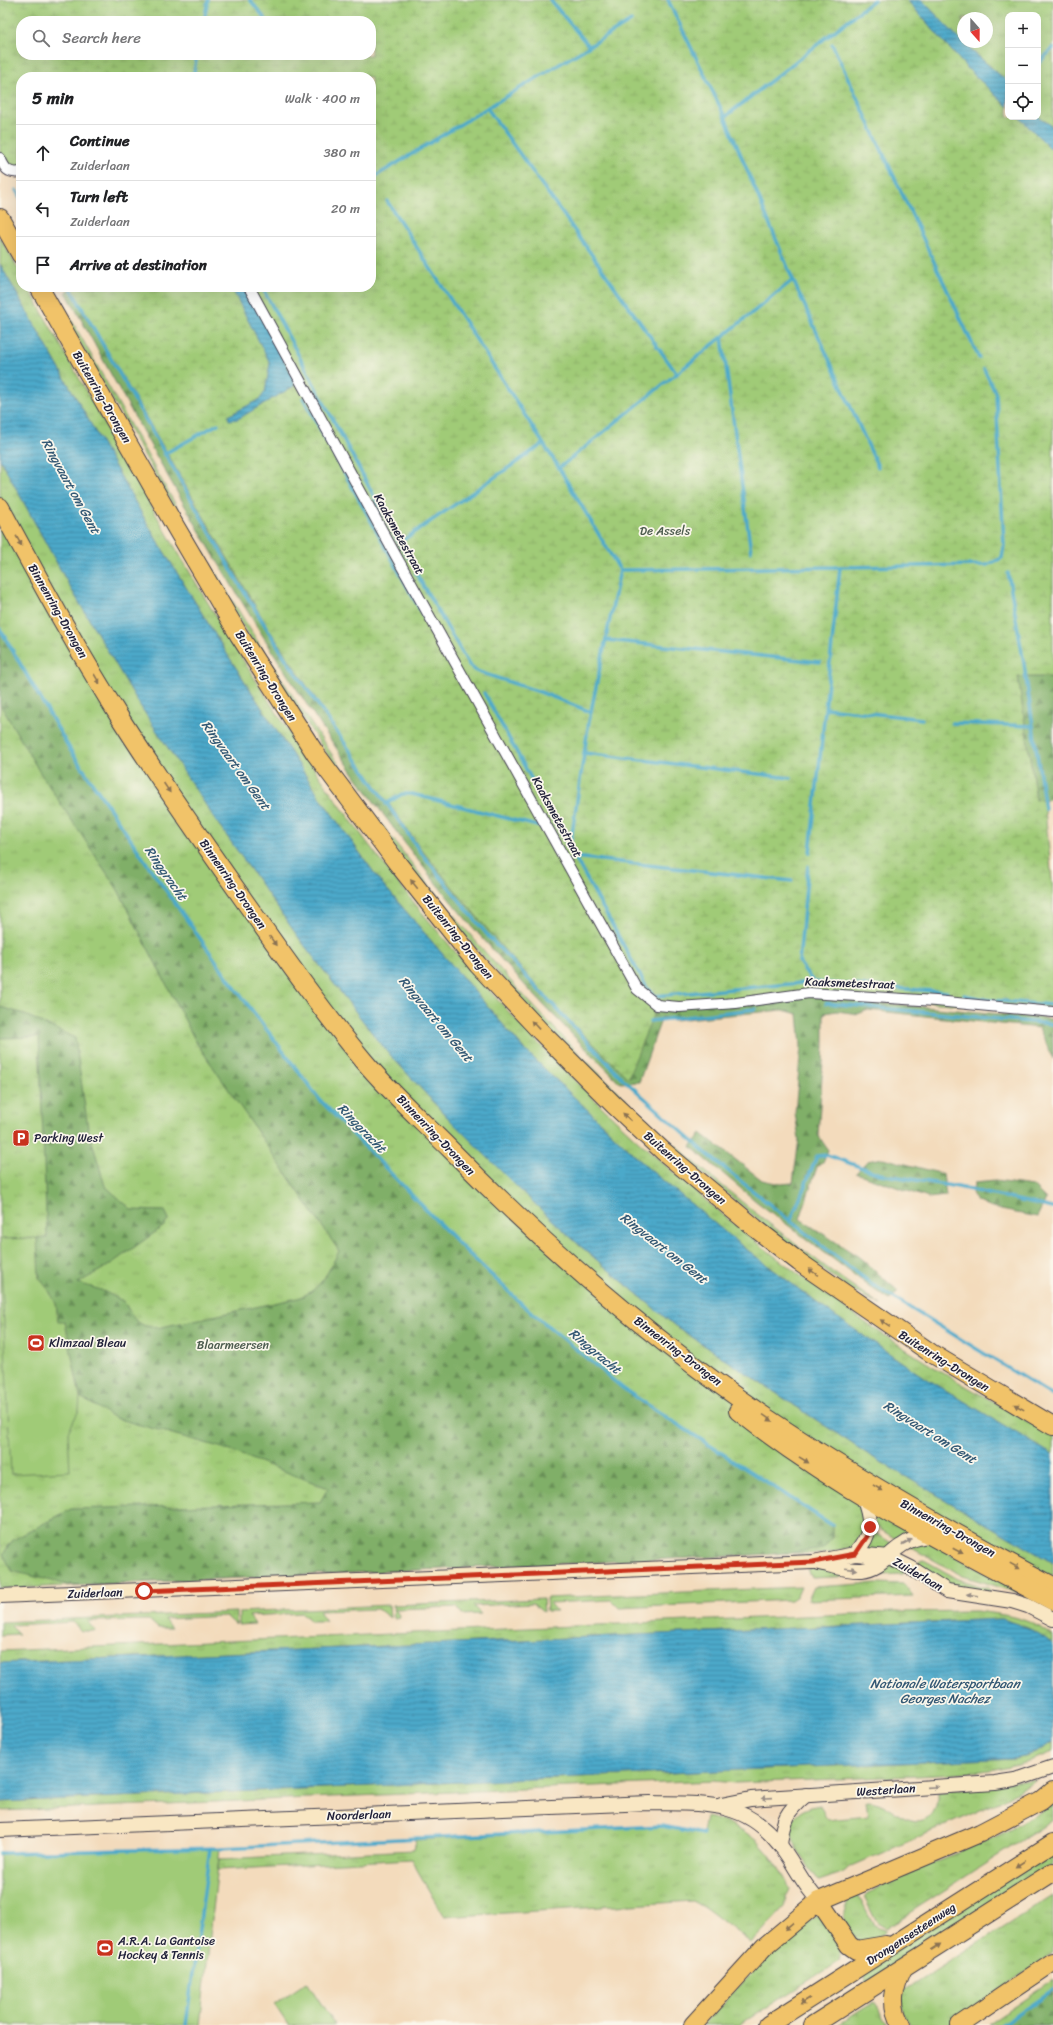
<!DOCTYPE html>
<meta charset="utf-8">
<style>
body{margin:0;font-family:Sriracha,sans-serif;background:#f6f6f6;color:#202124}
.controls{position:absolute;right:12px;top:12px;display:grid;overflow:hidden;border-radius:8px;box-shadow:0 4px 16px #0002}
.controls button{width:36px;height:36px;display:grid;place-items:center;padding:0;border:0;border-bottom:1px solid #e0e0e0;background:#fff;color:#202124;font:20px sans-serif}
.compass{position:absolute;left:957px;top:12px;width:36px;height:36px;border-radius:50%;background:#fff;box-shadow:0 4px 16px #0002;rotate:159deg}
.stop{position:absolute;width:12px;height:12px;margin:-9px;border:3px solid #c8321e;border-radius:50%;background:#fff}
.stop.end{background:#c8321e;border-color:#fff;box-shadow:0 1px 4px #0008}
.list{margin:0;padding:0;list-style:none}
h2{display:flex;justify-content:space-between;align-items:center;height:52px;margin:0;padding:0 16px;font-size:17px}
h2 small{font-size:13px;font-weight:400;color:#757577}
.list li{display:grid;grid-template-columns:26px 1fr auto;gap:12px;align-items:center;box-sizing:border-box;height:56px;padding:0 16px;border-top:1px solid #e0e0e0}
.list b{display:block;font-size:15px;white-space:nowrap}
.list p{margin:0;font-size:13px;white-space:nowrap;color:#757577}
.list em{font-size:13px;font-style:normal;color:#757577}
.icon{flex:none;width:22px;height:22px;fill:none;stroke:currentColor;stroke-width:2;stroke-linecap:round;stroke-linejoin:round}
.map{position:relative;flex:none;width:1053px;height:2025px;overflow:hidden}
.search{position:absolute;background:#fff;box-shadow:0 4px 16px #0002;left:16px;top:16px;width:360px;height:44px;display:flex;align-items:center;gap:10px;box-sizing:border-box;padding:0 14px;border-radius:16px;color:#757577;font-size:15px}
.panel{position:absolute;background:#fff;box-shadow:0 4px 16px #0002;left:16px;top:72px;width:360px;height:220px;border-radius:16px}
.map>svg:first-child{display:block}
</style>
<div class="map">
<svg width="1053" height="2025" viewBox="0 0 1053 2025">
<defs>
<pattern id="grass-tufts" width="24" height="20" patternUnits="userSpaceOnUse"><rect width="24" height="20" fill="#a0cb77"/><path d="M3 7l-1-3M5 7V3M7 7l1-3M15 17l-1-3M17 17v-4M19 17l1-3" fill="none" stroke="#8aae68"/></pattern>
<pattern id="forest-firs" width="22" height="20" patternUnits="userSpaceOnUse"><rect width="22" height="20" fill="#80af68"/><path d="M5 1l3.5 6h-7zM16 11l3.5 6h-7z" fill="#688e57"/></pattern>
<pattern id="wetland-marsh" width="20" height="14" patternUnits="userSpaceOnUse"><rect width="20" height="14" fill="#a0cb77"/><path d="M1 5h8M5 5V1M11 12h8M15 12V8" fill="none" stroke="#8aae68"/></pattern>
<pattern id="water-rules" width="6" height="5" patternUnits="userSpaceOnUse"><rect width="6" height="5" fill="#4ca9ca"/><path d="M0 2.5h6" fill="none" stroke="#3f89a5"/></pattern>
</defs>
<rect width="100%" height="100%" fill="#fbf7ec"/>
<filter id="ink" filterUnits="userSpaceOnUse"><feTurbulence type="fractalNoise" baseFrequency=".025" numOctaves="2"/><feDisplacementMap in="SourceGraphic" scale="8" xChannelSelector="R" yChannelSelector="G"/><feConvolveMatrix kernelMatrix="1 2 1 2 8 2 1 2 1" color-interpolation-filters="sRGB"/></filter>
<filter id="wash" filterUnits="userSpaceOnUse"><feTurbulence type="fractalNoise" baseFrequency=".012" numOctaves="4" result="noise"/><feDisplacementMap in="SourceGraphic" scale="16" xChannelSelector="R" yChannelSelector="G"/><feGaussianBlur stdDeviation="0.9" result="paint"/><feColorMatrix in="noise" values="0 0 0 0 0 0 0 0 0 0 0 0 0 0 0 0 0 1.4 0 .05"/><feComposite in="paint" operator="in"/></filter>
<g filter="url(#wash)">
<rect width="100%" height="100%" fill="#f3dbbc"/>
<g fill="url(#grass-tufts)" stroke="#617659" fill-rule="evenodd">
<path d="M922,0H1053V127L1038,116V15H1008V82L964,44ZM963,18H987V42H963Z"/>
<path d="M0,237L21,274V287H28C141,488 250,693 392,875C539,1062 723,1234 924,1361C966,1387 1010,1411 1053,1436V1455L919,1374L825,1309L737,1242L648,1168L523,1048L380,881L319,796L227,654L155,537L0,264Z"/>
<path d="M48,287H53C128,420 201,556 285,684C326,747 369,810 416,869C517,996 630,1113 757,1214C798,1246 837,1277 881,1305L849,1289L778,1236L658,1136L535,1015L474,946L410,869L342,777L235,614Z"/>
<path d="M0,459L70,587L141,707L217,822L301,941L383,1047L448,1118L578,1244L674,1325L869,1455L1053,1563V1576L862,1507L863,1535L851,1548L822,1554L790,1553L0,1589Z"/>
<path d="M872,1507L914,1533L899,1541L875,1526Z"/>
<path d="M873,1531L894,1545L887,1553L864,1550Z"/>
<path d="M930,1542L1023,1594L963,1576L908,1546Z"/>
<path d="M924,1560L958,1579L990,1589L989,1593L950,1587L916,1564L920,1561Z"/>
<path d="M891,1562L906,1570L903,1574L812,1578L808,1569Z"/>
<path d="M877,1583L904,1584L913,1596L808,1600L814,1587Z"/>
<path d="M801,1587L797,1596L791,1600L619,1608L611,1600L549,1603L556,1611H547L546,1598Z"/>
<path d="M543,1599L544,1612L533,1603L473,1606L481,1614L462,1615L457,1607L395,1609L400,1617L394,1618L393,1605Z"/>
<path d="M389,1605L390,1618L378,1609L319,1611L326,1621H311L302,1613L249,1616L255,1624L239,1625V1612Z"/>
<path d="M976,1611C1003,1614 1031,1618 1053,1636V1645C1038,1630 1021,1625 1001,1619L0,1663V1651L895,1612Z"/>
<path d="M236,1612V1625L226,1616L164,1619L171,1628H158L149,1620L88,1621L96,1631H81L73,1622L10,1625L19,1634L0,1635V1622Z"/>
<path d="M1053,1742V1752C1000,1775 944,1775 886,1777C836,1779 785,1781 735,1783L713,1781L0,1811V1802L1015,1758L1035,1753Z"/>
<path d="M1038,1779L999,1802L852,1866L842,1873L819,1881C800,1855 767,1814 820,1805L827,1820L868,1816L866,1801C884,1800 895,1816 911,1820C932,1825 938,1808 937,1792Z"/>
<path d="M1053,1803V1820L886,1928L877,1923L865,1899C867,1885 966,1851 984,1842C1008,1831 1032,1819 1053,1803Z"/>
<path d="M706,1817C749,1825 772,1851 790,1889L786,1898L784,1908L751,1943L707,1909L693,1901L444,1917L411,1859L218,1870L219,1859L414,1850L416,1840L662,1826L703,1834Z"/>
<path d="M1053,1850V1864L866,1984L864,1970Z"/>
<path d="M857,1893L874,1926L886,1931C882,1935 874,1942 868,1942C845,1945 833,1906 857,1893Z"/>
<path d="M1053,1895V1953L948,2025H911C902,2016 903,2004 902,1992Z"/>
<path d="M822,1912L842,1946L839,1961L739,2025H703C741,1984 776,1945 822,1912Z"/>
<path d="M1053,1980V2025H987Z"/>
<path d="M874,2002L889,2025H838Z"/>
</g>
<g fill="url(#forest-firs)" stroke="#516852">
<path d="M72,289L267,626L332,720L612,1000L807,996L1053,1019V1059L1039,1028L868,1010L858,1014L837,1011L824,1013V1047L818,1135L828,1150L823,1162L817,1167L800,1219L859,1257L898,1291L890,1300L873,1289L757,1202L691,1147L701,1133L762,1180L780,1184L793,1183L799,1139L795,1113L801,1046L798,1014L783,1010L674,1020L662,1017L639,1082L620,1083C555,1018 492,953 435,882C290,700 177,496 66,292Z"/>
<path d="M0,629L71,751L150,868L236,989L320,1100L463,1248L523,1305L625,1390L832,1525V1537L824,1548L790,1553L713,1557L98,1584L68,1585L12,1571L3,1554L13,1540L71,1509L320,1502L328,1488L223,1448L115,1418L80,1397L65,1322H58L56,1304L48,1289L39,1278L37,1238L47,1237L39,1037L0,1038V1007L21,1013L75,1038L88,1128L105,1186L132,1210L165,1211L169,1219L164,1226L108,1266L78,1283L101,1290L123,1301L136,1321L145,1326L157,1328L298,1298C321,1290 328,1272 339,1251L196,1042L118,890L39,771L0,704Z"/>
<path d="M1018,677H1053V799L1036,800Z"/>
<path d="M883,1158L943,1174L946,1196L928,1198L856,1173L867,1161Z"/>
<path d="M995,1181L1033,1186L1046,1199L1037,1217L1001,1210L977,1202L972,1193L975,1183Z"/>
<path d="M1053,1990V2025H1002Z"/>
</g>
<path fill="url(#wetland-marsh)" stroke="#617659" fill-rule="evenodd" d="M0,0H907L966,67L1008,107V117H1019L1053,151V677H1018L1036,800L1044,799L1053,892V1012L809,993L657,1005L628,1078L561,1012L503,948L422,850L340,735L267,626L72,289L75,287H371V77H21V172L12,173L0,152ZM21,21H371V55H21Z"/>
<g fill="#a0cb77" stroke="#617659">
<path d="M37,1238L39,1278L48,1289L56,1304L58,1322H65L80,1397L79,1410L68,1432L70,1471L11,1474L0,1239Z"/>
<path d="M220,1848L200,2025H0V1854Z"/>
<path d="M307,1982L335,2025H288L274,2004Z"/>
</g>
<g fill="url(#water-rules)" stroke="#376682">
<path d="M907,0H922L964,44L1008,82V107L966,67Z"/>
<path d="M1038,116L1053,127V151L1019,117Z"/>
<path d="M0,264L155,537L227,654L319,796L380,881L523,1048L648,1168L737,1242L825,1309L919,1374L1053,1455V1563L869,1455L674,1325L578,1244L519,1189L448,1118L383,1047L301,941L217,822L141,707L70,587L0,459Z"/>
<path d="M231,287H245L295,381L294,386L238,419L229,420L228,416L260,399L265,392L270,363Z"/>
<path d="M1001,1619C1021,1625 1038,1630 1053,1645V1742L1035,1753L1015,1758L0,1802V1663Z"/>
</g>
<g fill="none" stroke-linecap="round" stroke-linejoin="round">
<g stroke="#4ca9ca" stroke-width="3.5">
<path d="M250,0L267,21"/>
<path d="M550,0L589,46"/>
<path d="M668,0L725,117"/>
<path d="M204,21L208,0"/>
<path d="M631,21L487,108L677,374"/>
<path d="M832,44L979,358"/>
<path d="M1038,64L1053,48"/>
<path d="M193,77L197,55"/>
<path d="M371,179L487,108"/>
<path d="M16,190L21,199"/>
<path d="M387,201L559,468"/>
<path d="M793,280L878,467"/>
<path d="M70,287L240,585L284,656L422,854L489,937L621,1077L707,1154L794,1224L873,1285L1053,1396"/>
<path d="M262,287L399,543L543,444"/>
<path d="M722,337L751,552"/>
<path d="M303,398L449,662"/>
<path d="M164,454L218,424"/>
<path d="M399,543L408,557"/>
<path d="M620,570L559,468L793,280L725,117L874,0"/>
<path d="M416,573L469,665L476,671L540,692L591,712"/>
<path d="M1008,573L1024,664L1045,809"/>
<path d="M0,629L71,751L150,868L236,989L320,1100L463,1248L523,1305L625,1390L832,1525"/>
<path d="M606,640L820,662"/>
<path d="M484,693L646,986L654,996L813,982L947,992"/>
<path d="M826,708L922,719"/>
<path d="M952,723L1033,726"/>
<path d="M584,753L791,778"/>
<path d="M386,804L402,794H412L541,827L539,824"/>
<path d="M571,840L589,721L620,570L987,565L1002,558L1004,545L996,394L984,369"/>
<path d="M810,853L840,567"/>
<path d="M574,857L792,881"/>
<path d="M808,866L799,962L813,982"/>
<path d="M964,995L989,1000L1053,1005"/>
<path d="M826,1003L1053,1024"/>
<path d="M650,1021L755,1009"/>
<path d="M790,1222L817,1156L827,1155L880,1174L958,1187L1053,1208"/>
<path d="M0,1853L220,1848L662,1826L703,1834"/>
<path d="M186,2025L210,1848"/>
<path d="M1002,2025L1053,1990"/>
</g>
</g>
</g>
<g filter="url(#ink)">
<g fill="none" stroke-linecap="round" stroke-linejoin="round">
<defs>
<g id="street">
<path d="M0,158C5,169 8,174 21,172"/>
<path d="M249,287L391,547L637,989L657,1005L679,1007L736,1003L809,993L936,1001L1053,1012"/>
</g>
<g id="secondary">
<path d="M855,1554C873,1533 872,1522 863,1497"/>
<path d="M819,1563C833,1566 848,1571 862,1570C880,1568 887,1555 901,1546C910,1539 919,1537 930,1536"/>
<path d="M0,1596L813,1562L855,1554L889,1557L911,1568L947,1591L1012,1601L1028,1606L1053,1619"/>
<path d="M721,1805L751,1799L995,1783L1015,1780L1053,1767"/>
<path d="M0,1830L649,1803C700,1804 744,1799 779,1844C794,1862 802,1884 819,1901"/>
<path d="M780,1845C783,1819 786,1812 806,1795"/>
</g>
<g id="highway">
<path d="M0,218L21,255"/>
<path d="M39,287L175,526L239,635L315,753L398,864L478,965L541,1032L614,1105L663,1151L755,1228L799,1262L931,1353L1053,1426"/>
<path d="M0,507C39,579 78,652 122,721C162,784 205,845 248,906C285,958 323,1012 364,1061C390,1092 421,1120 450,1149C547,1248 652,1340 767,1418C859,1480 955,1534 1053,1586"/>
<path d="M738,1411C835,1488 945,1544 1053,1601"/>
<path d="M819,1901L849,1945L856,1950L886,1945"/>
<path d="M693,2025L764,1947L819,1901L980,1833L1041,1801L1053,1791"/>
<path d="M768,2025L1053,1843"/>
<path d="M813,2025L1053,1872"/>
<path d="M901,2025C889,2004 894,1988 903,1968"/>
<path d="M960,2025L1053,1962"/>
</g>
</defs>
<use href="#street" stroke="#413e4e" stroke-width="12"/>
<use href="#secondary" stroke="#413e4e" stroke-width="16"/>
<use href="#highway" stroke="#413e4e" stroke-width="20"/>
<use href="#street" stroke="#fff" stroke-width="10"/>
<use href="#secondary" stroke="#f9e7c3" stroke-width="14"/>
<use href="#highway" stroke="#f1c369" stroke-width="18"/>
</g>
<defs><path id="oneway-solid" d="M-6-.8H1V-3.2L6.5 0L1 3.2V.8H-6Z"/></defs>
<g fill="#8a7252">
<use href="#oneway-solid" transform="translate(19 541) rotate(61)"/>
<use href="#oneway-solid" transform="translate(97 679) rotate(60)"/>
<use href="#oneway-solid" transform="translate(167 788) rotate(56)"/>
<use href="#oneway-solid" transform="translate(414 884) rotate(-128)"/>
<use href="#oneway-solid" transform="translate(273 941) rotate(55)"/>
<use href="#oneway-solid" transform="translate(535 1025) rotate(-133)"/>
<use href="#oneway-solid" transform="translate(627 1117) rotate(-137)"/>
<use href="#oneway-solid" transform="translate(813 1272) rotate(-145)"/>
<use href="#oneway-solid" transform="translate(885 1323) rotate(-145)"/>
<use href="#oneway-solid" transform="translate(1019 1407) rotate(-151)"/>
<use href="#oneway-solid" transform="translate(768 1418) rotate(34)"/>
<use href="#oneway-solid" transform="translate(804 1460) rotate(32)"/>
<use href="#oneway-solid" transform="translate(878 1488) rotate(31)"/>
<use href="#oneway-solid" transform="translate(958 1551) rotate(28)"/>
<use href="#oneway-solid" transform="translate(1015 1566) rotate(29)"/>
<use href="#oneway-solid" transform="translate(1020 1864) rotate(147)"/>
<use href="#oneway-solid" transform="translate(789 1926) rotate(140)"/>
<use href="#oneway-solid" transform="translate(936 1947) rotate(-33)"/>
<use href="#oneway-solid" transform="translate(805 2001) rotate(147)"/>
</g>
<g fill="#988e86">
<use href="#oneway-solid" transform="translate(907 1542) rotate(-28)"/>
<use href="#oneway-solid" transform="translate(851 1569) rotate(7)"/>
<use href="#oneway-solid" transform="translate(972 1595) rotate(-172)"/>
<use href="#oneway-solid" transform="translate(933 1787) rotate(-4)"/>
<use href="#oneway-solid" transform="translate(767 1798) rotate(176)"/>
</g>
</g>
<g fill="none" stroke-linecap="round" stroke-linejoin="round" filter="url(#ink)">
<path stroke="#c8321e" stroke-width="5" d="M144,1591L813,1562L855,1554L867,1536L870,1527"/>
</g>
<defs>
<symbol id="parking-square" viewBox="-11 -11 22 22"><rect x="-9" y="-9" width="18" height="18" rx="4" fill="#c8321e" stroke="#fbf7ec"/><path d="M-3.5-5.5H1a3.5 3.5 0 0 1 0 7H-1V5.5H-3.5ZM-1-3.4V-.6H.8a1.4 1.4 0 0 0 0-2.8Z" fill="#fff"/></symbol>
<symbol id="stadium-square" viewBox="-11 -11 22 22"><rect x="-9" y="-9" width="18" height="18" rx="4" fill="#c8321e" stroke="#fbf7ec"/><path d="M0-5a6.5 5 0 1 0 0 10a6.5 5 0 1 0 0-10ZM-3.5-1.8h7v3.6h-7Z" fill="#fff"/></symbol>
</defs>
<g fill-rule="evenodd">
<use href="#parking-square" x="11" y="1128" width="20" height="20"/>
<use href="#stadium-square" x="26" y="1333" width="20" height="20"/>
<use href="#stadium-square" x="95" y="1938" width="20" height="20"/>
</g>
<g text-anchor="middle" dominant-baseline="central" stroke-width="3.5" stroke-linejoin="round" paint-order="stroke">
<g font-size="12" fill="#22223b" stroke="#fbf7ec">
<text transform="translate(102 397) rotate(60)">Buitenring-Drongen</text>
<text transform="translate(399 534) rotate(61)">Kaaksmetestraat</text>
<text transform="translate(58 611) rotate(60)">Binnenring-Drongen</text>
<text transform="translate(266 676) rotate(58)">Buitenring-Drongen</text>
<text transform="translate(557 817) rotate(61)">Kaaksmetestraat</text>
<text transform="translate(233 884) rotate(55)">Binnenring-Drongen</text>
<text transform="translate(458 937) rotate(51)">Buitenring-Drongen</text>
<text transform="translate(850 983) rotate(2)">Kaaksmetestraat</text>
<text transform="translate(436 1135) rotate(46)">Binnenring-Drongen</text>
<text transform="translate(685 1168) rotate(41)">Buitenring-Drongen</text>
<text transform="translate(678 1351) rotate(37)">Binnenring-Drongen</text>
<text transform="translate(944 1361) rotate(32)">Buitenring-Drongen</text>
<text transform="translate(948 1528) rotate(29)">Binnenring-Drongen</text>
<text transform="translate(918 1574) rotate(30)">Zuiderlaan</text>
<text transform="translate(95 1593) rotate(-2)">Zuiderlaan</text>
<text transform="translate(886 1790) rotate(-4)">Westerlaan</text>
<text transform="translate(359 1815) rotate(-2)">Noorderlaan</text>
<text transform="translate(911 1934) rotate(-33)">Drongensesteenweg</text>
</g>
<g font-size="12" fill="#4e5d50" stroke="#fbf7ec">
<text x="665" y="531">De Assels</text>
<text x="233" y="1345">Blaarmeersen</text>
</g>
<g font-size="12" fill="#22223b" stroke="#fbf7ec" text-anchor="start">
<text x="34" y="1138">Parking West</text>
<text x="49" y="1343">Klimzaal Bleau</text>
<text x="118" y="1941">A.R.A. La Gantoise<tspan x="118" dy="14">Hockey &amp; Tennis</tspan></text>
</g>
<g font-size="13" font-style="italic" fill="#335874" stroke="#fbf7ec">
<text transform="translate(71 486) rotate(61)">Ringvaart om Gent</text>
<text transform="translate(236 765) rotate(54)">Ringvaart om Gent</text>
<text transform="translate(166 873) rotate(55)">Ringgracht</text>
<text transform="translate(436 1019) rotate(50)">Ringvaart om Gent</text>
<text transform="translate(362 1128) rotate(46)">Ringgracht</text>
<text transform="translate(664 1248) rotate(38)">Ringvaart om Gent</text>
<text transform="translate(595 1351) rotate(40)">Ringgracht</text>
<text transform="translate(930 1432) rotate(32)">Ringvaart om Gent</text>
<text x="945" y="1683">Nationale Watersportbaan<tspan x="945" dy="15">Georges Nachez</tspan></text>
</g>
</g>
</svg>
<div class="controls">
<button>+</button>
<button>−</button>
<button><svg class="icon" aria-label="locate" viewBox="0 0 24 24"><circle cx="12" cy="12" r="6"/><path d="M12 2v4M12 18v4M2 12h4M18 12h4"/></svg></button>
</div>
<svg class="compass" viewBox="-18 -18 36 36"><path d="M0-13l5 13h-10z" fill="#e53935"/><path d="M0 13l5-13h-10z" fill="#757577"/></svg>
<div class="stop" style="left:144px;top:1591px"></div>
<div class="stop end" style="left:870px;top:1527px"></div>
<div class="search"><svg class="icon" aria-label="search" viewBox="0 0 24 24"><circle cx="10" cy="10" r="6"/><path d="M15 15l6 6"/></svg>Search here</div>
<section class="panel">
<h2>5 min<small>Walk · 400 m</small></h2>
<ul class="list">
<li><svg class="icon" aria-label="ahead" viewBox="0 0 24 24"><path d="M12 20V5M6 11l6-6 6 6"/></svg><div><b>Continue</b><p>Zuiderlaan</p></div><em>380 m</em></li>
<li><svg class="icon" aria-label="left" viewBox="0 0 24 24"><path d="M17 20v-9H6M10 6l-5 5 5 5"/></svg><div><b>Turn left</b><p>Zuiderlaan</p></div><em>20 m</em></li>
<li><svg class="icon" aria-label="arrive" viewBox="0 0 24 24"><path d="M6 21V4h12l-3 4 3 4H6"/></svg><div><b>Arrive at destination</b></div></li>
</ul>
</section>
</div>
